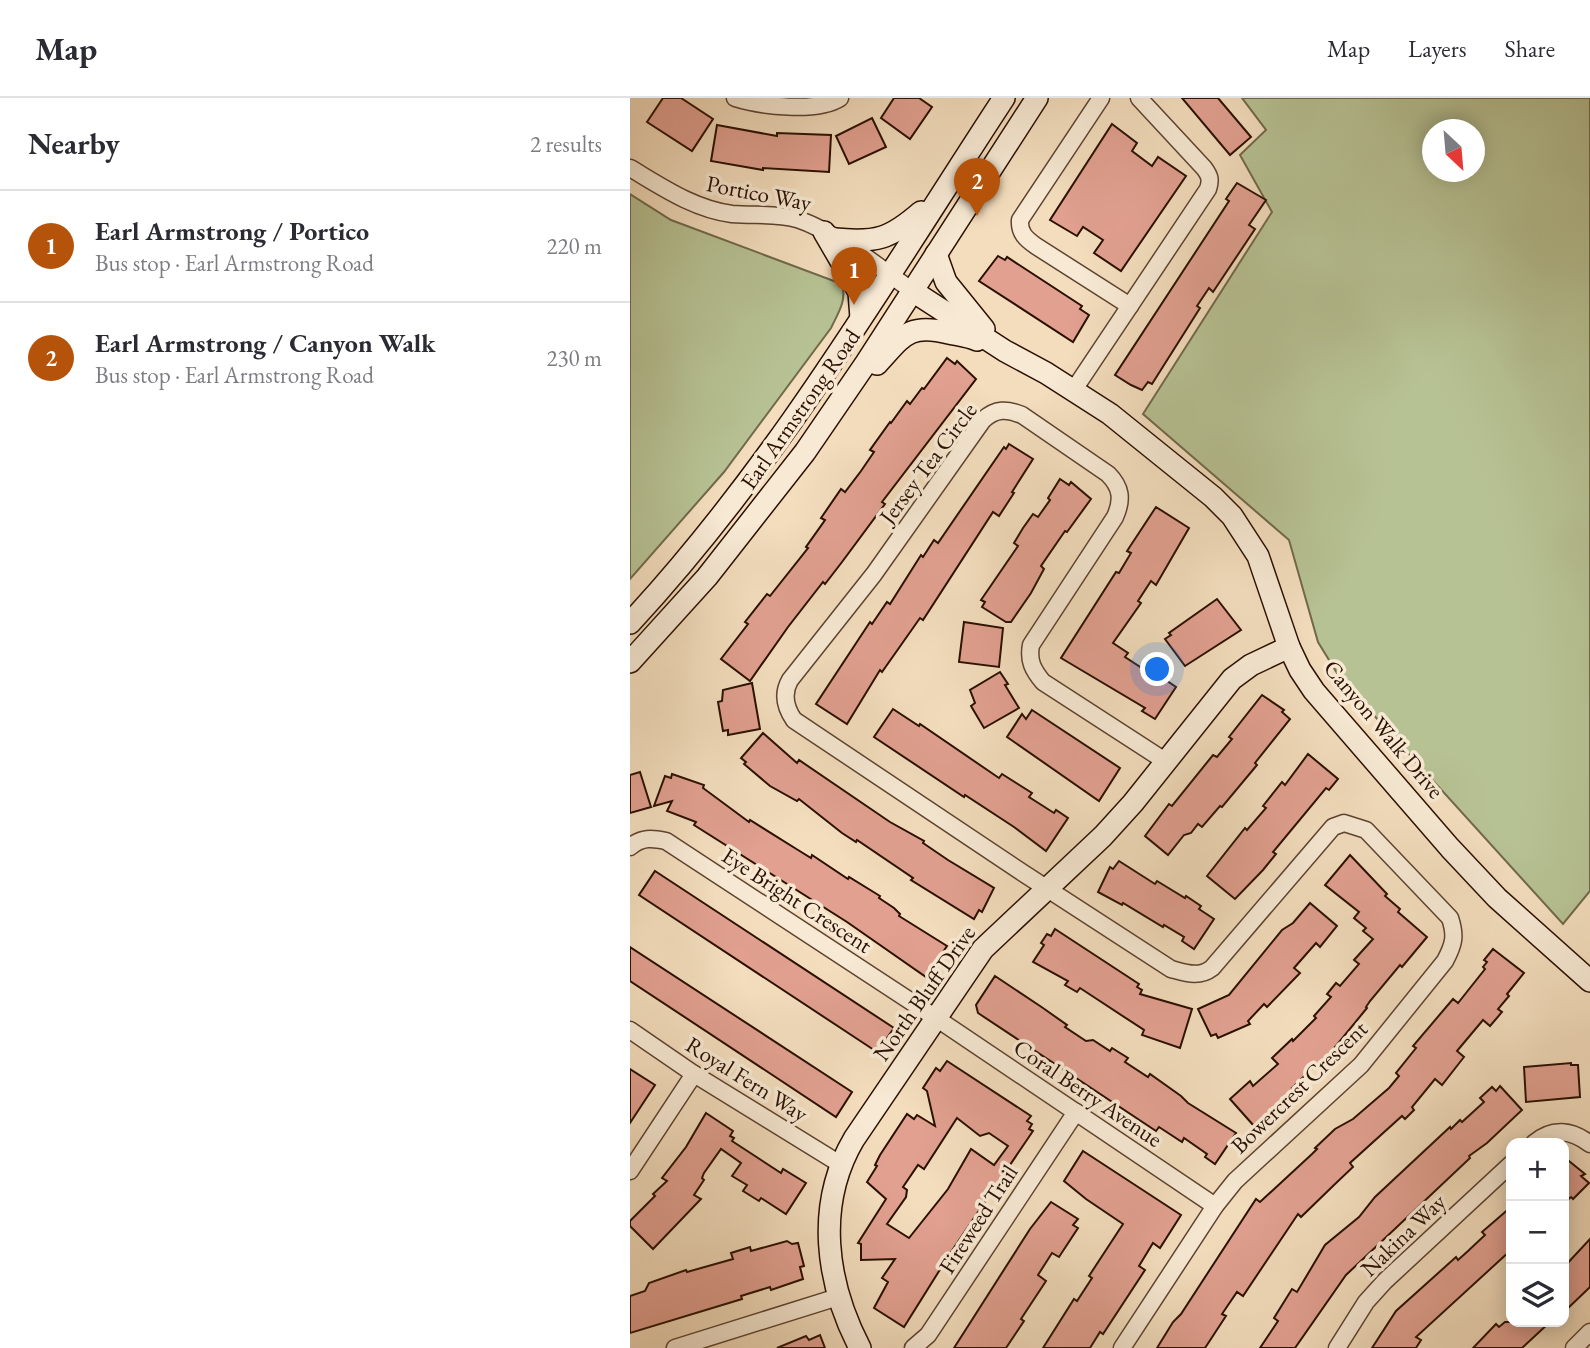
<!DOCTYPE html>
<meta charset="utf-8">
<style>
body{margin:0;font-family:"EB Garamond",serif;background:#f7f7f7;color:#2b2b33}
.controls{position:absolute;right:21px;bottom:21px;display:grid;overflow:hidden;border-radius:14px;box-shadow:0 4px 18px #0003}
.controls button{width:63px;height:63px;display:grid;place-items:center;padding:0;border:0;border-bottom:2px solid #e1e1e2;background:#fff;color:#2b2b33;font:35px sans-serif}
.compass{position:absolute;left:792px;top:21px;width:63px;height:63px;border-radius:50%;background:#fff;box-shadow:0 4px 18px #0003;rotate:154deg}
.you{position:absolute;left:528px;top:572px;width:24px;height:24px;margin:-18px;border:5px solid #fff;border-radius:50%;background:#1a73e8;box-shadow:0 0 0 10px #1a73e833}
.badge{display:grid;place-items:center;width:46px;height:46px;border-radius:50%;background:#b45309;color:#fff;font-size:23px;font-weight:700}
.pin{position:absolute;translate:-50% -58px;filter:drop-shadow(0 2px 4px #0008)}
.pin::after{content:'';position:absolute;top:37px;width:24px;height:21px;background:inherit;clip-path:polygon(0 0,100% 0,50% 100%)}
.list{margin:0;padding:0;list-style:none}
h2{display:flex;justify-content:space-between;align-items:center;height:91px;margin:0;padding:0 28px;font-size:30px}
h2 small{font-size:23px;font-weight:400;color:#7c7c81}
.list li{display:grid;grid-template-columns:46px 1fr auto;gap:21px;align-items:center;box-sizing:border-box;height:112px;padding:0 28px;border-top:2px solid #e1e1e2}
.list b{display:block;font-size:26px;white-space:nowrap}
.list p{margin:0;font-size:23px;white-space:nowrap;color:#7c7c81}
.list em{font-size:23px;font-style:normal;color:#7c7c81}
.icon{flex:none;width:38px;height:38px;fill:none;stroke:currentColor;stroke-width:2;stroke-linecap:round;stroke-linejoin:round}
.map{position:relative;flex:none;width:960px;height:1250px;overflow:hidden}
header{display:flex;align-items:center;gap:42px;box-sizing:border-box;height:98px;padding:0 35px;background:#fff;border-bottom:2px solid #e1e1e2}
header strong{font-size:33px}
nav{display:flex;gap:38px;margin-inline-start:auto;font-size:24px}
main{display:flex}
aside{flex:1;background:#fff}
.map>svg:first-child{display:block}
</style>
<header>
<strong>Map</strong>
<nav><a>Map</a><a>Layers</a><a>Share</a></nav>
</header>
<main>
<aside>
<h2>Nearby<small>2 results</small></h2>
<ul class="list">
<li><span class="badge">1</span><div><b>Earl Armstrong / Portico</b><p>Bus stop · Earl Armstrong Road</p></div><em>220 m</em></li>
<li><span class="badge">2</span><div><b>Earl Armstrong / Canyon Walk</b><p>Bus stop · Earl Armstrong Road</p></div><em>230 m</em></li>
</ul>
</aside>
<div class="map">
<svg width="960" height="1250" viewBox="0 0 960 1250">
<rect width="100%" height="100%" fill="#f3ddbd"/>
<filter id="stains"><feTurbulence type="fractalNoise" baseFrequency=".00286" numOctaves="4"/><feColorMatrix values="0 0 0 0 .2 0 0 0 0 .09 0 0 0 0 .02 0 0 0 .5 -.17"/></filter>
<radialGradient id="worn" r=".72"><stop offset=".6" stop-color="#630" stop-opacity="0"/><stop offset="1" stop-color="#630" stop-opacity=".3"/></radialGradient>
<g fill="#b7c294" stroke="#71694a" stroke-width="2" fill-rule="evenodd">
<path d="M612,0H960V793L933,826L710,580L688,544L659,442L513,316L642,114L610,57L636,32ZM802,32H844V74H802Z"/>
<path d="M0,96L41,122L212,186C217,203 208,215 201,230L94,374L0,481Z"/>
</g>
<g fill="#e1a090" stroke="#2b1001" stroke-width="2" fill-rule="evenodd">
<path d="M33,0H51L83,21L62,53L17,24Z"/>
<path d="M264,0H289L302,9L280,41L251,20Z"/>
<path d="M552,0H588L621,39L600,57Z"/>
<path d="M242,20L256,49L219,66L206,38Z"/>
<path d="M482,26L507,45L502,53L522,68L528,59L556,78L491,173L464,155L473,142L453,129L447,138L420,122Z"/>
<path d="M87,27L147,38V35L201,37L199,74L133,70V72L81,63Z"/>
<path d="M607,85L636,102L619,127L625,131L583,194L579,190L567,208L570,210L522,286L518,284L512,292L501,287L485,277L599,103L596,101Z"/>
<path d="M368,158L375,162L377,159L452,208L450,211L459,217L443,244L349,183Z"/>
<path d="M317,260L325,266L327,263L346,281L252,404L255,406L212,464L195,486L193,484L158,529L120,583L91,561L118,526L115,524L137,496L140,498L178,450L176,449L195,422L191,420L211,391L215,394L231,373L244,354L240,352L260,324L261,325L277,303L280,306L292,290L294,291Z"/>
<path d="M379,346L403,361L382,394L384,395L369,418L363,414L293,522L290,520L252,574L250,572L217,626L186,606L240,524L242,526L257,504L260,506L291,457L293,459L304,442L308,445L374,349L376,351Z"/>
<path d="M430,381L439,387L441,384L461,401L437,434L435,433L411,468L414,471L401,495L381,524H376L352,509L355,504L351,502L388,448L384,445L393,430L403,416L408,419L420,402L418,400Z"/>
<path d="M526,409L559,430L526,487L521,483L508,503L511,505L483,545L498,555L495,559L515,572L523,575L524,574L546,589L525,621L512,613L515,610L431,560L486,474L489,475L501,455L497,453Z"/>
<path d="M587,501L611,532L555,568L535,541L541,537L539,535Z"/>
<path d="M334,524L373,530L369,569L329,564Z"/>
<path d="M370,574L378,586L375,587L389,610L354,630L341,608L345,605L340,592Z"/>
<path d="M122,585L130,631L98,637V632L93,633L88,604L92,603L93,592Z"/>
<path d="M632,597L654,612L652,614L660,621L625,665L627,667L592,709L590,708L572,729L568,726L561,735L554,737L538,757L515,738L539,706L542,708L583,657L587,659L602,641L599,639Z"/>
<path d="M263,611L289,628L290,626L369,680L372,676L402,695L399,699L424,715L426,712L438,720L416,753L384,729L335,697L334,699L244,639Z"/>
<path d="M402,612L490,670L469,703L377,639L392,616L396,621Z"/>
<path d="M133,635L167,665L169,662L260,724L294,743L293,745L318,762L364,790L352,814L349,812L344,821L281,782L283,780L227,742L226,744L212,735L169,701L167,703L140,688L114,666L116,664L111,660Z"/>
<path d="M678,656L708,681L699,692L696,690L643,754L646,756L633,772L605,801L577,778L615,730L617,732L636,710L633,708L652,684L655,687Z"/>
<path d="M10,674L21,709L0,715V677Z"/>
<path d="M42,676L74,687L73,690L119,724L120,722L168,752L181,760L182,757L218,781L219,779L250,798L249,800L264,810L270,816L269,818L317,848L311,857L314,858L306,871L304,867L296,879L217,824L64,727L66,724L37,713L42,703L24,708L35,678L41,680Z"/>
<path d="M720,757L757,796L755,798L770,811L768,814L797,839L772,869L770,867L740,903L736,909L737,910L705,949L707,952L691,968L688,965L662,990L665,993L624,1028L600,1001L620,983L623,988L648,966L642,960L662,941L663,943L686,920L684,918L701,899L697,896L706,885L710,888L729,866L724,862L743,841L733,833L736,830L724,820L729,814L695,787Z"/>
<path d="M489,763L525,786L527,783L555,800L556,798L571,808L569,811L584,821L564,851L552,843L554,839L534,827L533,829L493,805L492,807L468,794L480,769L483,771Z"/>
<path d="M25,773L264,930L247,954L9,797Z"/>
<path d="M680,805L707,828L690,849L686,845L664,870L670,875L637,909L634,906L618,923L620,926L588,940L586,936L581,938L568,911L599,897L652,832L663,825Z"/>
<path d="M425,831L509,886L507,889L512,892L510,896L562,911L550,950L512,937L514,932L450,890L447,894L435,887L438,883L403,864L414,847L411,845L417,836L421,838Z"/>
<path d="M0,849L222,994L206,1019L0,883Z"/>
<path d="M863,851L894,875L877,896L879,898L868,911L872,914L860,928L853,922L827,953L834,959L812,987L805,981L782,1009L784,1012L775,1021L772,1018L720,1065L723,1069L704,1087L671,1119L668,1116L613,1198L607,1194L592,1216L596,1218L575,1250H527L543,1224L551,1216L626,1101L630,1104L682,1056L687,1051L685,1050L705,1031L723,1021L759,990L769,978L766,975L786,950L783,948L823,901L828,905L836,895L855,871L853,869L857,864L854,862Z"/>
<path d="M365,878L413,910L437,927L435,929L456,943L463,942L480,953L482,950L498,960L495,964L518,979L520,976L551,998L558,1005L606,1035L585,1066L575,1059L577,1056L554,1040L552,1044L529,1029L526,1033L348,915L346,907Z"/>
<path d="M317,963L401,1018L397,1023L402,1026L399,1031L403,1033L321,1154L274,1229L244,1210L258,1184L252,1180L265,1161L231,1162V1146L228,1145L256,1101L237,1084L247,1068L245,1067L250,1057L277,1016L284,1021L287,1017L305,1028L297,993L293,990L306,970L310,973ZM327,1020L350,1038L359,1035L378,1048L364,1067L341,1051L318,1091L279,1140L257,1126L276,1099L277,1092L273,1089L288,1067L294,1071Z"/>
<path d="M941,965V967H948L950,999L896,1004L894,969Z"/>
<path d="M0,971L25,987L0,1025Z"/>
<path d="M870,988L892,1012L857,1045L839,1058L840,1060L716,1177L665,1250H630L648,1223L644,1220L662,1191L667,1194L695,1147L729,1119L745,1099L820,1029L821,1031L830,1022L832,1024L854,1004L850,1000L862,989L866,993Z"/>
<path d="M76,1015L103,1033L100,1038L104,1040L102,1043L151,1075L153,1071L176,1085L156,1116L131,1100L129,1103L113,1093L117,1087L102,1078L111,1065L91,1051L74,1075L72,1080L74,1082L64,1097L71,1101L23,1151L0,1128V1123L25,1098L23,1096L37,1083L32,1080L56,1049Z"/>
<path d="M453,1053L551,1117L530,1150L523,1145L509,1168L515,1172L473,1236L470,1234L460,1250H413L444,1201L447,1203L462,1180L459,1178L493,1126L456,1101L434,1083Z"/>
<path d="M934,1059L955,1076L951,1078L959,1085L943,1101L941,1099L934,1105Z"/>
<path d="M421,1104L448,1121L443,1127L448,1130L429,1159L422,1155L408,1177L416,1183L391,1221L394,1223L376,1250H324L400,1131Z"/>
<path d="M881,1109V1152L786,1239L791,1242L786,1250H742L766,1213L826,1159L828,1162L838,1153L855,1137L852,1134Z"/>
<path d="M960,1141V1189L934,1214V1169Z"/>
<path d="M157,1143L162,1146L168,1145L174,1168L170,1169L173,1181L141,1192L140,1189L111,1198L112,1201L0,1235V1198L15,1193L19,1185L56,1172L57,1174L103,1161L101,1155L120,1149L121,1153Z"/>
<path d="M875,1224H920L892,1250H843L866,1226L869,1229Z"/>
<path d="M190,1237L195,1250H147L176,1238L179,1242Z"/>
</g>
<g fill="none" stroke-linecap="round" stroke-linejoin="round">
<defs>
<g id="street">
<path d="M105,0C130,8 187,15 210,0"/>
<path d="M471,0L390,122C389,135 396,141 406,148L500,208"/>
<path d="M0,70C32,89 64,111 102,116C124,118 146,115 167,121C204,133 249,169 281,192"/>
<path d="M443,293L578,91C581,82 580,78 574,70L509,0"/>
<path d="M0,749C12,739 22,740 36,743L306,920L585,1108"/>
<path d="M0,932L64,976L210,1066"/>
<path d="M904,1045C923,1029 942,1032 960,1046"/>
<path d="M0,1073L64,976"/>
<path d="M45,1250L208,1199"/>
<path d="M283,1250L298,1237L306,1225L446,1014"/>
<path d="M492,1250L585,1108L605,1083L731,967L815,863C824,846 826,838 820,820L736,732L714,725L703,729L582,870C569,880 556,875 541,871L393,775L164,622C155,609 152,596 160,582L244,476L353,322C366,310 377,311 392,317L478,376C491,389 493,401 485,419L401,547C398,563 403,572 413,584L535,663"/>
<path d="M707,1250L736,1204L755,1183L881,1066"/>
<path d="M944,1250L960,1234"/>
</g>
<g id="secondary">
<path d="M194,134L229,194L231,220"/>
<path d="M205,141C246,145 260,141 291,114"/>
<path d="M306,156L316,184L354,231"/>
<path d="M281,192L375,253L416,275L480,316L583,399L602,418L628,458L659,549L670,572L684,593L820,750L867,800L960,883"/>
<path d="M247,266C273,238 278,225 319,235C328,237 338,238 347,242"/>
<path d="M0,525C147,367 256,180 374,0"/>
<path d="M0,564L77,479L175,354L236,265L407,0"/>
<path d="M230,1250C196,1185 185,1107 224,1041L353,851L473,738L503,705L602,581L621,567L659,549"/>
</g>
</defs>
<use href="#street" stroke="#5d4330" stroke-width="19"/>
<use href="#secondary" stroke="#2b1001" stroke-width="24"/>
<use href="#street" stroke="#f7e9d4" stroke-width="16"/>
<use href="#secondary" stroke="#f7e9d4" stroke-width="21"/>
</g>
<g text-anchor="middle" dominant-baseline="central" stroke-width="7" stroke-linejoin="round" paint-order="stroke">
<g font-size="23" fill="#2b1001" stroke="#f7e9d4">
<text transform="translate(129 95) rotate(11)">Portico Way</text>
<text transform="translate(170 311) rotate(-55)">Earl Armstrong Road</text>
<text transform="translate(298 365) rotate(-53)">Jersey Tea Circle</text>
<text transform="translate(754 631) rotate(50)">Canyon Walk Drive</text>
<text transform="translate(167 802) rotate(33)">Eye Bright Crescent</text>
<text transform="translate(294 895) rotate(-55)">North Bluff Drive</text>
<text transform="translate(117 981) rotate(32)">Royal Fern Way</text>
<text transform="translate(669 989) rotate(-44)">Bowercrest Crescent</text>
<text transform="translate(458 995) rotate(34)">Coral Berry Avenue</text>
<text transform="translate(348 1121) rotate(-57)">Fireweed Trail</text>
<text transform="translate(773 1137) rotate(-44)">Nakina Way</text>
</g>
</g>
<rect width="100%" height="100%" filter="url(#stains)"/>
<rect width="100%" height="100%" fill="url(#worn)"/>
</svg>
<div class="controls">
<button>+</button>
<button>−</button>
<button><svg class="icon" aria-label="layers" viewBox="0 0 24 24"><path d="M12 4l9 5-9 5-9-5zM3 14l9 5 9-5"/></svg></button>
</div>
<svg class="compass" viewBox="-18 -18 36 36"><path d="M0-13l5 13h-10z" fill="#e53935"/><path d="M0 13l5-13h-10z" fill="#7c7c81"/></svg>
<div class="you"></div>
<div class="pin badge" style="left:224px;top:207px">1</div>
<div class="pin badge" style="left:347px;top:118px">2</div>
</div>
</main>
